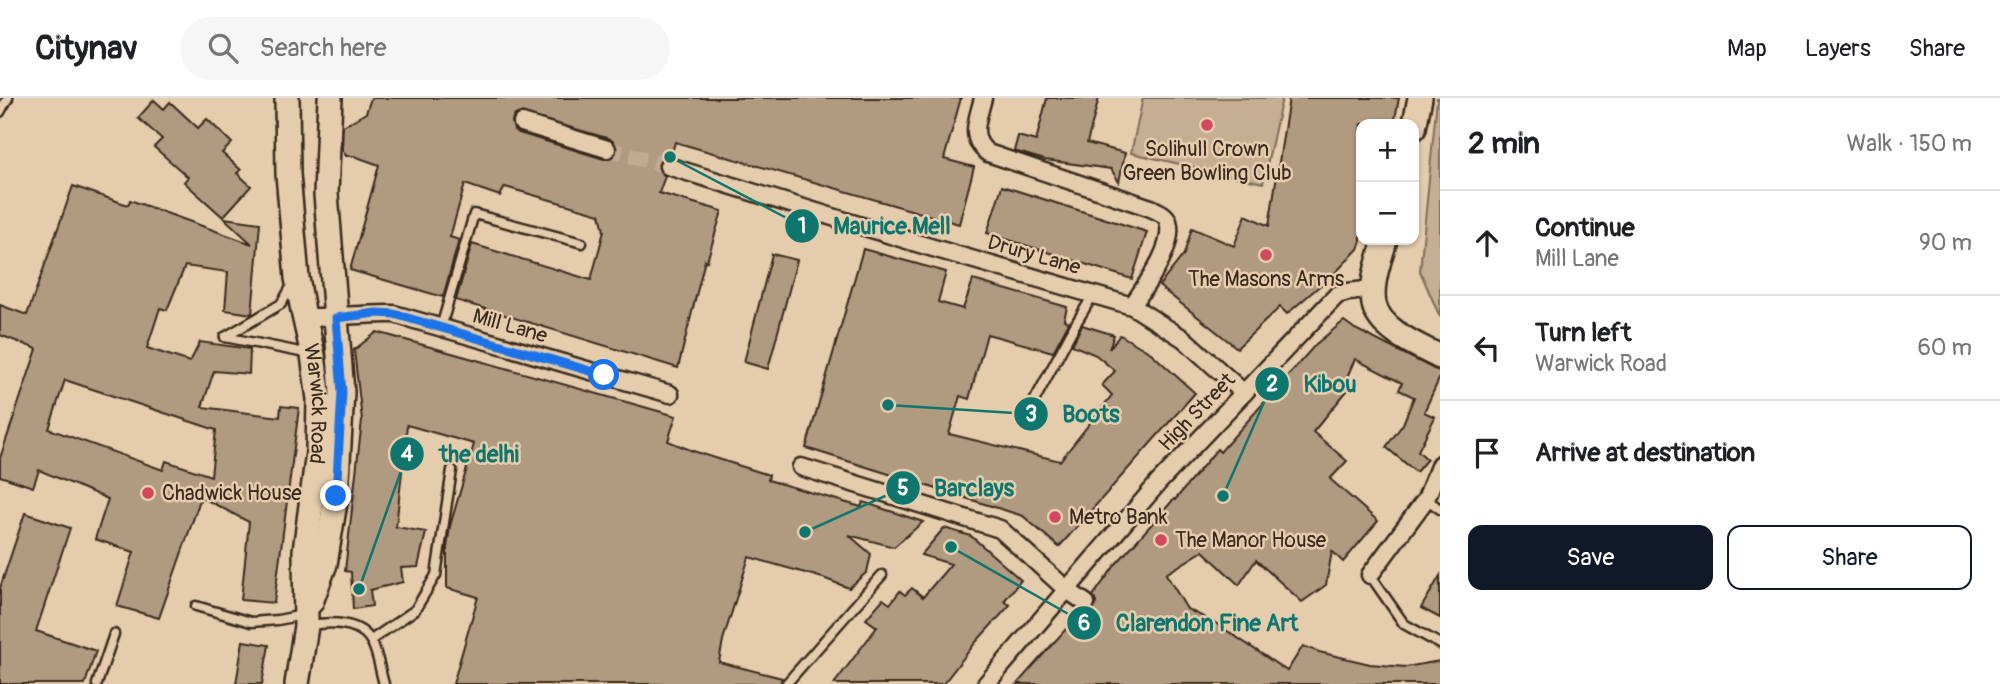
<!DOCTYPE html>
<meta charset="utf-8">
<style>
body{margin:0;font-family:Pangolin,sans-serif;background:#f6f6f6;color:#202124}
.controls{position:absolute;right:21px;top:21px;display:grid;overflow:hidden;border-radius:14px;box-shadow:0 2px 5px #0004}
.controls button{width:63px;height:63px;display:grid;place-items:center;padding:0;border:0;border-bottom:2px solid #e0e0e0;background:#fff;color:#202124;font:35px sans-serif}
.stop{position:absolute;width:21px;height:21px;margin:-16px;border:5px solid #1a73e8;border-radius:50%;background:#fff}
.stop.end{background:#1a73e8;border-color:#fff;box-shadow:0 2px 7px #0008}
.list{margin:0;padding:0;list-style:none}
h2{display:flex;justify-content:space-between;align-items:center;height:91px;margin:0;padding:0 28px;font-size:30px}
h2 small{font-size:23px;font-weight:400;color:#757577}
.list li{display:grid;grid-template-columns:46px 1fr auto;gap:21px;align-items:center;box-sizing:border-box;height:105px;padding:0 28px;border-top:2px solid #e0e0e0}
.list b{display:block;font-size:26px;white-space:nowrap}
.list p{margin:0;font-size:23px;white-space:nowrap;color:#757577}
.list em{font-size:23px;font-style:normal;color:#757577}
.actions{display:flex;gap:14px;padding:21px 28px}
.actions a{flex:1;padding:16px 0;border:2px solid #111827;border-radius:14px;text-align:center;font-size:24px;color:#111827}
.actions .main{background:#111827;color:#fff}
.icon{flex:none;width:38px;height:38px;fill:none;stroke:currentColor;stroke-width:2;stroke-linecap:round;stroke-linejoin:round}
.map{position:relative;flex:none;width:1440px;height:586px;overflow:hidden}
header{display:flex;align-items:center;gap:42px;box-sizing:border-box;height:98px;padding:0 35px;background:#fff;border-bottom:2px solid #e0e0e0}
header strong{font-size:33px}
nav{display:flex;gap:38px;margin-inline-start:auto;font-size:24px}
.search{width:490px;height:63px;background:#f6f6f6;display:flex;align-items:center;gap:18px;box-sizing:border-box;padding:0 24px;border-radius:38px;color:#757577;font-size:26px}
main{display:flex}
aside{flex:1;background:#fff}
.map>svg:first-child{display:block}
</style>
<header>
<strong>Citynav</strong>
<div class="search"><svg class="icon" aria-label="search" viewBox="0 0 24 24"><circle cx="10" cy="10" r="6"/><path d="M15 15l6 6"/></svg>Search here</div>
<nav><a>Map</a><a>Layers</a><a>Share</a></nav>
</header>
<main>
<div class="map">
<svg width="1440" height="586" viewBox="0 0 1440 586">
<rect width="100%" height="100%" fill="#e4ccac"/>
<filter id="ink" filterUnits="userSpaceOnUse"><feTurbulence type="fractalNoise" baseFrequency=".0143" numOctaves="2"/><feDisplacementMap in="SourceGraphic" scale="14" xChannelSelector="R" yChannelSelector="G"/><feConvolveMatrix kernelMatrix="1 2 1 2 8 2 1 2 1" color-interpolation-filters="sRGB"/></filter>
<g filter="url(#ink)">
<g fill="#c5ae92" stroke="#806c58" stroke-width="2">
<path d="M1143,0H1282L1263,85L1131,55Z"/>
<path d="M1437,0H1440V219L1420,173Z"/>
</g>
<g fill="#b09a80" stroke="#3b2a1e" stroke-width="2" fill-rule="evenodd">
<path d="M371,0H961L944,61L974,69L959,126L675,44L671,58H665L658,64V71L665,78L659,95L722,113L707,163L705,162L678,270L456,202L472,146L591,182L604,133L600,116L505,89L500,98L465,86L450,139L459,142L443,199L350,172L379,67L354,58H346L342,51L343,28L366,15ZM520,15L610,41L617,48V55L610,61H604L519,35L514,32L512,23L515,17Z"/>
<path d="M1047,0H1099L1087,45L1125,55L1119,84L1111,71L1045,62L1014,53L1018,38L1036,43Z"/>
<path d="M1289,0H1399L1394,26H1361V143L1358,151L1338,172L1287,216L1280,209L1237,250L1159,188L1184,156L1192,130L1234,148L1246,117L1269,128Z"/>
<path d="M154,2L164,11L170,4L198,30L207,21L232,45L222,55L241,72L237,75L251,88L223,119L184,84L188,79L154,49L162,41L138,20Z"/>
<path d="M73,88L128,107L130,102L252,146L224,120L260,125L252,216L225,212L228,174L185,168L167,212L160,210L147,250L190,264L200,244L250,251L249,276L214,273L202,309L280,319L281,308L299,310L274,505L241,502L249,424L201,399L159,520L117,508L134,454L95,441L108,401L39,372L33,389L0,378V360L37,251L0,237V207L27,217ZM65,282L216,332L211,378L166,363L163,372L49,331Z"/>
<path d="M1002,88L1147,134L1132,181L987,135Z"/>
<path d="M863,151L946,174L938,204L963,211L973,182L1067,209L1064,222L1069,224L1053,254L987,236L969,301L960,298L949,336L1060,363L1112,297L1102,287L1115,273L1096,257L1072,247L1082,227L1114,237L1109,251L1120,237L1151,255L1195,295L1059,449L1023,418L806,350Z"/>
<path d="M772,156L797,162L768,271L744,264Z"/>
<path d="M1344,223L1355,231L1434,271L1440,273V279L1424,314L1435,319L1418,353L1427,361L1416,374L1386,349L1403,326L1414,299L1399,292L1402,285L1355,261L1342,290L1347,293L1313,334L1347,363L1330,381L1378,423L1343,464L1332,453L1326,487L1302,504L1256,462L1239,487L1203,453L1166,476L1187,511L1214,524L1287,573L1303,548L1319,554L1370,566L1406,569L1440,563V586H1017L1081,514L1090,515L1094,511L1096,505L1093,498L1116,466L1174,401L1175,402L1217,351L1220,354L1316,246Z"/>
<path d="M377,234L676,318L668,343L693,353L769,377L768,382L861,409L863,404L923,424L894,449L849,437L871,456L867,474L849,490L823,480L749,459L723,542L719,564L782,580L780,586H453L478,499L447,490V450L450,428L474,346L407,327L396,429L426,434L418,469L401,470L403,484L370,492L372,508L353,511L351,474L345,473L362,322L354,252Z"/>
<path d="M25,415L70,430L36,533L96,553L85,586H0V490Z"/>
<path d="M944,430L971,438L1021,482L1004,503L1010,507L976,544L943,586H834L877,529L866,521L883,501L890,506L900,493L905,497L912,490L923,499L951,466L921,457Z"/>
<path d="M1440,478V520L1421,510Z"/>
<path d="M243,543L269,547L262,586H236Z"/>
</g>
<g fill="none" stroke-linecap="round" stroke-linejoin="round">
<path stroke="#c2ac90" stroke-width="16" stroke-dasharray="16 8" stroke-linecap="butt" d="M607,51L668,68"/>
<defs>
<g id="lane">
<path d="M0,14L8,0"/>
<path d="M441,229L474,116L582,145"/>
<path d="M225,239L281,206L293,186"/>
<path d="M225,239L310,256"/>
<path d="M1024,322L1075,227L1093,197"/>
<path d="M1426,401L1440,411"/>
<path d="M1370,477L1404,526L1440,546"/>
<path d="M196,508L251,524L278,522L303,517"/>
<path d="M310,527C330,524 359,523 371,543C378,555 380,573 384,586"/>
<path d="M371,542L415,512L436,477L452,372"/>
<path d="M97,586L114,536"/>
<path d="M786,586L882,477"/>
</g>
<g id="street">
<path d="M983,0C978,21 968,40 988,55L1151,110C1157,113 1166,116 1168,123C1176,148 1145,188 1132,208"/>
<path d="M522,25L607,51"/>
<path d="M668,68L923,147L1132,208L1184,241L1244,295"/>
<path d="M304,219C334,220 364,215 394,216L670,296"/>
<path d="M801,369L1000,431L1067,492L1086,505"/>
<path d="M1370,477L1426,401L1440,366"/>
<path d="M986,586L1159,384L1337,197L1348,194L1374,191"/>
</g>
<g id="secondary">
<path id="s1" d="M287,0L288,76L297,180L303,213L313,257L319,301L318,354L305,453L306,528L297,586"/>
<path d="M1414,30L1420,0"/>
<path d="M1385,142C1380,161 1370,186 1374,206C1379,232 1419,248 1440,259"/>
<path d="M311,504L325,466L336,398L342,294L326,96L330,0"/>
</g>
</defs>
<use href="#lane" stroke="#3b2a1e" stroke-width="13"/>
<use href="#street" stroke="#3b2a1e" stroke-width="21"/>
<use href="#secondary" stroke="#3b2a1e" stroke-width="28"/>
<use href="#lane" stroke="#e4ccac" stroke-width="8"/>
<use href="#street" stroke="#e4ccac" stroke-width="16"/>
<use href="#secondary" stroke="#e4ccac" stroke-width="23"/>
</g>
</g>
<g fill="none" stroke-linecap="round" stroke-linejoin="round" filter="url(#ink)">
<path stroke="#1a73e8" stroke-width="9" d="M336,398L342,294L336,220L377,215L394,216L604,277"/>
</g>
<g fill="#d1495b" stroke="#e4ccac" stroke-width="2.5">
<circle cx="1207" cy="27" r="7"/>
<circle cx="1266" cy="157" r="7"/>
<circle cx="148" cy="395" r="7"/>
<circle cx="1055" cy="419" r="7"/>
<circle cx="1161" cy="442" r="7"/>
</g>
<g text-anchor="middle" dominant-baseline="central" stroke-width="5" stroke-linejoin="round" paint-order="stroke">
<g font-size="21" fill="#3b2a1e" stroke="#e4ccac" text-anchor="start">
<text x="1207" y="51" text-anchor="middle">Solihull Crown<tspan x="1207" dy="24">Green Bowling Club</tspan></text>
<text x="1266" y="181" text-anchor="middle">The Masons Arms</text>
<text x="162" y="395">Chadwick House</text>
<text x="1069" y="419">Metro Bank</text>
<text x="1175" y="442">The Manor House</text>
</g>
<g font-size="21" fill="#3b2a1e" stroke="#e4ccac">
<text transform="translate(1034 157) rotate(16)">Drury Lane</text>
<text transform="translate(510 228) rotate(16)">Mill Lane</text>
<text stroke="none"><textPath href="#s1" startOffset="308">Warwick Road</textPath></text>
<text transform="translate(1197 314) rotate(-46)">High Street</text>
</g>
</g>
<path fill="none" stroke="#0f766e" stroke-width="2.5" d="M670 59L802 128M1223 398L1272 286M888 307L1031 316M359 491L407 356M805 434L903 390M951 449L1084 525"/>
<g fill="#0f766e" stroke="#e4ccac" stroke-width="2.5">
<circle cx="670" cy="59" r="7"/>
<circle cx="1223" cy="398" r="7"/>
<circle cx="888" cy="307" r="7"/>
<circle cx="359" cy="491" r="7"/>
<circle cx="805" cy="434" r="7"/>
<circle cx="951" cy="449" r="7"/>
<circle cx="802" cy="128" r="18"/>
<circle cx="1272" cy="286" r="18"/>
<circle cx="1031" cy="316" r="18"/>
<circle cx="407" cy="356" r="18"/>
<circle cx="903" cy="390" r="18"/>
<circle cx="1084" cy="525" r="18"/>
</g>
<g font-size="21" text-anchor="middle" font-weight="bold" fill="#fff">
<text x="802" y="135">1</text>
<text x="1272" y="293">2</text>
<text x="1031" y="323">3</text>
<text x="407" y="363">4</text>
<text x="903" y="397">5</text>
<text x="1084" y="532">6</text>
</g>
<g font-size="23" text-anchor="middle" font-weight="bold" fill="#0f766e" stroke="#e4ccac" stroke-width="5" stroke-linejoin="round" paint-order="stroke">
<text x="892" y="136">Maurice Mell</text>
<text x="1330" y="294">Kibou</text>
<text x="1091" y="324">Boots</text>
<text x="479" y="364">the delhi</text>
<text x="974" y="398">Barclays</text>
<text x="1207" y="533">Clarendon Fine Art</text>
</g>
</svg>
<div class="controls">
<button>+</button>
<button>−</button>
</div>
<div class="stop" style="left:604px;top:277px"></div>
<div class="stop end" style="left:336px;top:398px"></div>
</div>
<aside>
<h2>2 min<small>Walk · 150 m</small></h2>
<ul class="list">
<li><svg class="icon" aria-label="ahead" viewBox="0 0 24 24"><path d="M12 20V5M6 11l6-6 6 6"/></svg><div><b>Continue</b><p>Mill Lane</p></div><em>90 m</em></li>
<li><svg class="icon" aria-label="left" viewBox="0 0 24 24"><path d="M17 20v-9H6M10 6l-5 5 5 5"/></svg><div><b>Turn left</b><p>Warwick Road</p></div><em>60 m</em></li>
<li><svg class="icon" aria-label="arrive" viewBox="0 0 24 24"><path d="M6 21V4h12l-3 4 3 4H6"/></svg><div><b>Arrive at destination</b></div></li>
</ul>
<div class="actions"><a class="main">Save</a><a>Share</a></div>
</aside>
</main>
